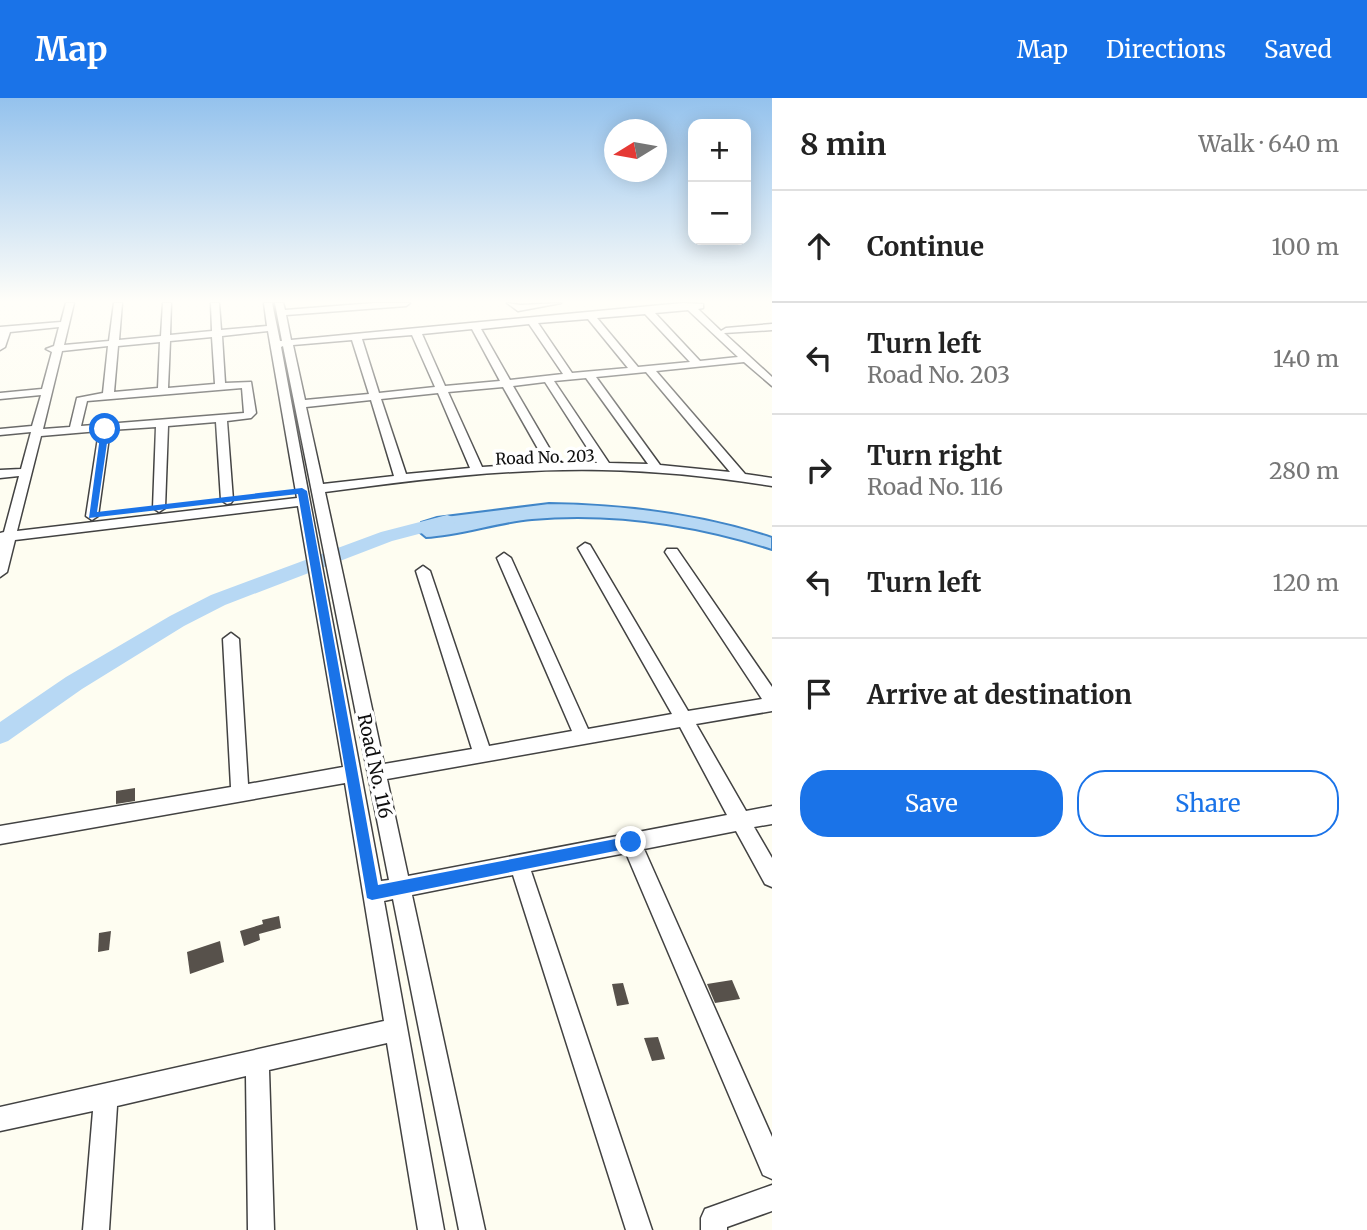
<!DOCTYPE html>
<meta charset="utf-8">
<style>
body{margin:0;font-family:Merriweather,serif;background:#f6f6f6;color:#222}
.controls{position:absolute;right:21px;top:21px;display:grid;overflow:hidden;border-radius:14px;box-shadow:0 4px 18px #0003}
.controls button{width:63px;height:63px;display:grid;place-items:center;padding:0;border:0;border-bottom:2px solid #e0e0e0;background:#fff;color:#222;font:35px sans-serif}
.compass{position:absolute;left:604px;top:21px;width:63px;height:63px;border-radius:50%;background:#fff;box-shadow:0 4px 18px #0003;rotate:259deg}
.stop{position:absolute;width:21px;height:21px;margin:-16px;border:5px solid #1a73e8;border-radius:50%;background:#fff}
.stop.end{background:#1a73e8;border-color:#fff;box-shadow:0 2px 7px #0008}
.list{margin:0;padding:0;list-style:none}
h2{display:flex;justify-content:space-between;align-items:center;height:91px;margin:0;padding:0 28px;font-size:30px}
h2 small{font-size:23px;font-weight:400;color:#767676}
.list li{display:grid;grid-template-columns:46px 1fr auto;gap:21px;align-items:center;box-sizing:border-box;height:112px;padding:0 28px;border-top:2px solid #e0e0e0}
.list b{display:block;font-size:26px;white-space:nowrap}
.list p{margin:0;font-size:23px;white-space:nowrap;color:#767676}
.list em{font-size:23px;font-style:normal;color:#767676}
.actions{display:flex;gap:14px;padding:21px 28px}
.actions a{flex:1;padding:16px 0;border:2px solid #1a73e8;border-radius:28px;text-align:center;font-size:24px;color:#1a73e8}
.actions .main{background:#1a73e8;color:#fff}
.icon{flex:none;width:38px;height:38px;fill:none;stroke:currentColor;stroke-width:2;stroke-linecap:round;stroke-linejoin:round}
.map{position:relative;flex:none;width:772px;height:1132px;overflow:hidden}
header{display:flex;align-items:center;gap:42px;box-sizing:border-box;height:98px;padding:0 35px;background:#1a73e8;color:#fff}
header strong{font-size:33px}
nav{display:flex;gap:38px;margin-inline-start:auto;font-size:24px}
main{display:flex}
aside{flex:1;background:#fff}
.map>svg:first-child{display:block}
</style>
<header>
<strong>Map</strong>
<nav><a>Map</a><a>Directions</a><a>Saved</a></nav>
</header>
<main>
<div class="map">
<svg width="772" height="1132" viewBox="0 0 772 1132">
<rect width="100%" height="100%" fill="#fefdf1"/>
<path fill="#b7d8f4" stroke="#4186c8" stroke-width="2" d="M549,405C625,406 700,415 772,439V452C696,428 612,415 532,422C497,425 462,438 426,440L420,435L421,424L437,419Z"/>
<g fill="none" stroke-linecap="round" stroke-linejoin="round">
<path fill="#b7d8f4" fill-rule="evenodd" d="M447,417L453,419L456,423L453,427L392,443L225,507L184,528L82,591L8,643L0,646V624L66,579L170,518L211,497L381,434Z"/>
</g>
<g fill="#57514b">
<path d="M135,690V703L116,706V693Z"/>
<path d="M279,818L281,830L259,836L260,842L244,848L240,833L263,826L262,822Z"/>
<path d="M111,833L109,852L98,854L99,835Z"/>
<path d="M220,843L224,864L190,876L187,854Z"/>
<path d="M732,882L740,901L715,905L707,886Z"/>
<path d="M623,885L629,906L617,908L612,886Z"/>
<path d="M658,939L665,961L652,963L644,940Z"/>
</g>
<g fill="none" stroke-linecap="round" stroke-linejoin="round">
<defs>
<g id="minor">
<path d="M66,205H74L64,247L109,243L114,205H122L119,242L161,238L163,205H171L170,237L212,233L211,205H219L221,232L267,228L264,205H272L280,243H282L275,205H283L285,212L374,205H410L406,208L286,217L291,242L683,205L703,206V210L698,211L721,233L726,230L772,226V232L724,235L772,279V288L744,264L656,273L745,376L772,380V388C715,379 659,373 602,372C509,370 416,382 325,394L384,666L472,651L416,473L423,468L430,473L489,648L572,633L497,460L504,455L511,460L588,631L672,616L578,450L585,445L590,447L688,613L762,601L667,457L665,454L667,451H677L772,589V613L696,626L746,713L772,708V726L754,729L772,760V789L765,786L736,733L644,751L772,1039V1081L763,1077L626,755L531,773L652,1132H626L513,777L412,797L485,1132H459L393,801L384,803L444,1132H418L387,945L269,972L274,1132H248L246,978L117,1008L109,1132H83L93,1013L0,1033V1009L384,923L345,685L0,746V728L231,689L223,541L231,535L239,541L248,686L343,669L298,408L15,442L7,474L0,479V435L4,434L19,378L0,380V372L21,371L31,334L0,337V331L32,328L41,297L0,301V295L42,291L52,254L46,251L54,248L59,229L10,234L5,249L0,252V229L61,224ZM688,212L738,259L700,263L655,215ZM645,216L690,264L638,269L597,220ZM588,221L628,270L572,275L538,225ZM529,226L563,276L510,282L481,231ZM472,231L500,283L445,288L422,236ZM268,233L297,400L17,433L41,338L99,333L86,418L92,422L98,418L110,332L156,329L153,410L159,414L165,410L168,328L216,324L221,402L227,406L231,405L233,402L227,323L251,320L256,315L251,284L225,285L222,238ZM412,237L435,289L379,295L362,241ZM212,239L215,286L168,290L170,243ZM352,242L369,296L305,302L293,247ZM160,244L158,290L114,294L118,248ZM108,248L103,295L77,300L70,329L43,331L62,253ZM283,248L389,782L381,783L281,249ZM646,274L730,374L660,367L596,279ZM586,280L648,366L609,365L554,283ZM545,284L597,365H558L513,288ZM503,289L546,365L482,369L448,294ZM242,290L244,315L81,328L87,303ZM438,295L470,370L406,376L381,301ZM371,302L394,378L323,386L306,309ZM680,629L727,717L408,778L387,681Z"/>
<path d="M507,205L520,207L561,205L518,213Z"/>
<path d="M772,1087V1113L727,1129V1132H701V1120L705,1111Z"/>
</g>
</defs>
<use href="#minor" stroke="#424242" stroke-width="3"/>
<use href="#minor" fill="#fff" fill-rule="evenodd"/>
</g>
<linearGradient id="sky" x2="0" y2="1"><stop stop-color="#94c2ed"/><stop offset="0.56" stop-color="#fffef9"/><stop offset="1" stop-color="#fffef9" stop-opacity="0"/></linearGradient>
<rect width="772" height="363" fill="url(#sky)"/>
<path fill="#1a73e8" d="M105,329L109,331L97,414L302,390L307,393L378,787L631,738L637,744L635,749L372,802L367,800L298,396L89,420L101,331Z"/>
<g text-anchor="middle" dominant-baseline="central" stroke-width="7" stroke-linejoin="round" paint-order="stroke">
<g font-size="16" fill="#0f0f0f" stroke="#fff">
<text transform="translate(545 359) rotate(-2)">Road No. 203</text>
</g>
<g font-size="18" fill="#0f0f0f" stroke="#fff">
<text transform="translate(375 668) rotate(78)">Road No. 116</text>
</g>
</g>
</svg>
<div class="controls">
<button>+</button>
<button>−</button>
</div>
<svg class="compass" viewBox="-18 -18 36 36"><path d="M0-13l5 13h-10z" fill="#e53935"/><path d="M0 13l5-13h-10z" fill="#767676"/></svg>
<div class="stop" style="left:105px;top:331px"></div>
<div class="stop end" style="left:631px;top:744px"></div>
</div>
<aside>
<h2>8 min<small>Walk · 640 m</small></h2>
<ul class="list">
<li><svg class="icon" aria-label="ahead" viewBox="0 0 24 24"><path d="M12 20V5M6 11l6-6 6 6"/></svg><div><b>Continue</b></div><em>100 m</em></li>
<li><svg class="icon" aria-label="left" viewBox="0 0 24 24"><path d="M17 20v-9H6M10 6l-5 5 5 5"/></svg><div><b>Turn left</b><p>Road No. 203</p></div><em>140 m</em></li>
<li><svg class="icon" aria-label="right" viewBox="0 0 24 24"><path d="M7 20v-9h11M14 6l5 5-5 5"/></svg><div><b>Turn right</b><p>Road No. 116</p></div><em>280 m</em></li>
<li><svg class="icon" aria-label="left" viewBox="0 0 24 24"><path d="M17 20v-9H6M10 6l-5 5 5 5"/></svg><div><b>Turn left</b></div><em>120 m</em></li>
<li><svg class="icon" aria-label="arrive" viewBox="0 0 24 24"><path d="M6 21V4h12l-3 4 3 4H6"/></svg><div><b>Arrive at destination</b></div></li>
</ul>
<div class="actions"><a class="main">Save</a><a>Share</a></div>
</aside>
</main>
